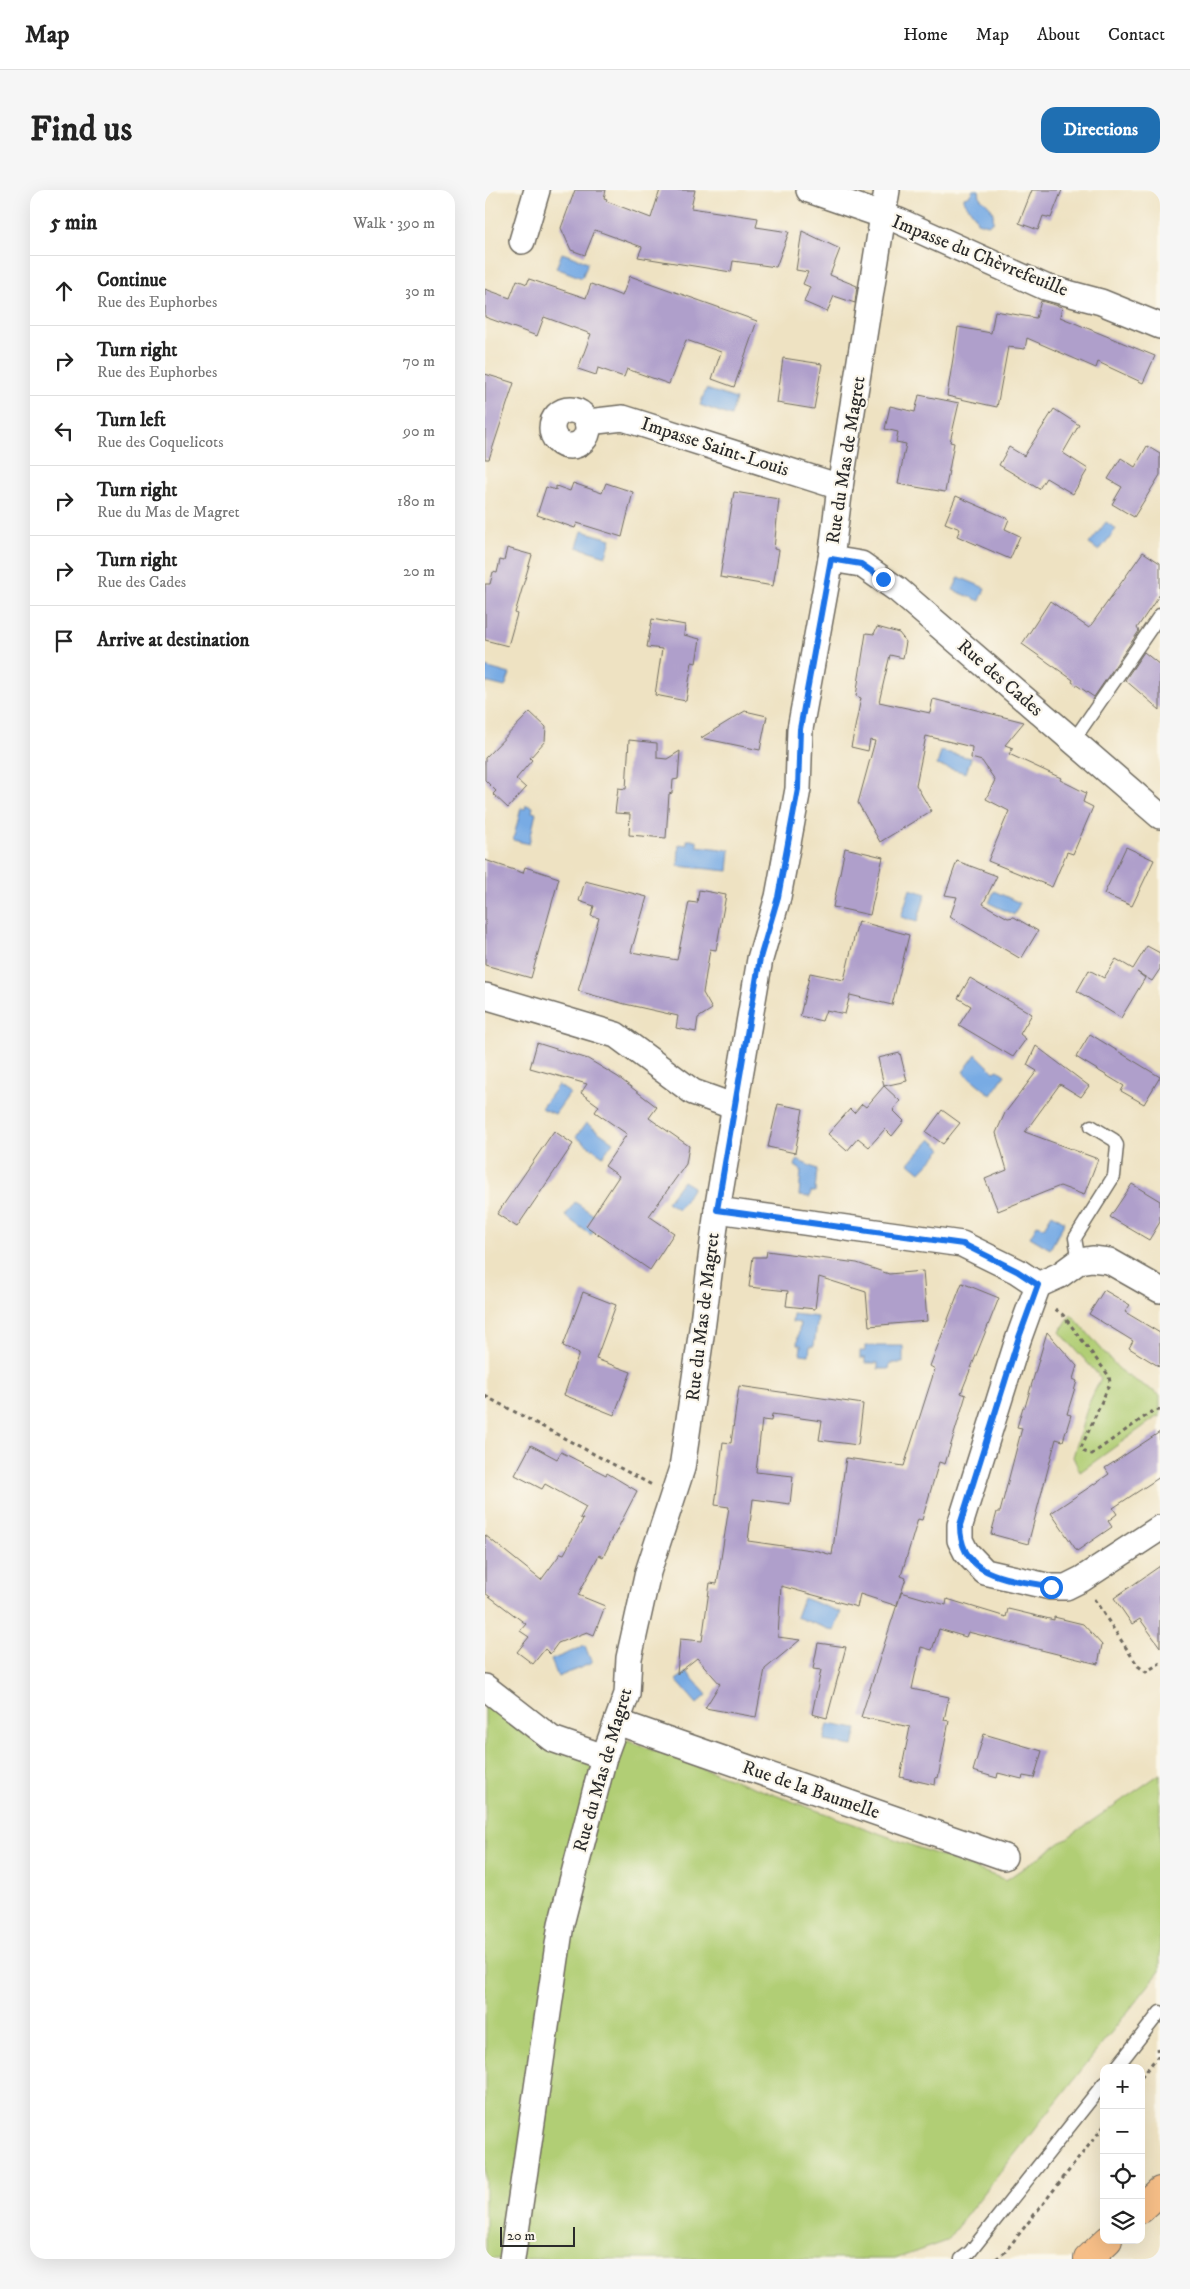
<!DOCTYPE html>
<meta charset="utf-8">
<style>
body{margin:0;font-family:"IM FELL DW Pica",serif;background:#f6f6f6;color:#222}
.controls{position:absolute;right:15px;bottom:15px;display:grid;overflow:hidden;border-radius:10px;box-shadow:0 5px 20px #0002}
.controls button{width:45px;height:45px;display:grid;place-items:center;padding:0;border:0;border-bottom:1px solid #e0e0e0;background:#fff;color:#222;font:25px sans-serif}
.scale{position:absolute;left:15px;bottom:12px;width:75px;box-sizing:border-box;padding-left:5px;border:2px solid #2b2b2b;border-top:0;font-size:14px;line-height:18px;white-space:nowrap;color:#2b2b2b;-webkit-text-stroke:4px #fbf7ec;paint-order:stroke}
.stop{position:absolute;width:15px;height:15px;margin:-11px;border:4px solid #1a73e8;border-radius:50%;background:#fff}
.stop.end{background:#1a73e8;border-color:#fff;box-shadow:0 1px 5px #0008}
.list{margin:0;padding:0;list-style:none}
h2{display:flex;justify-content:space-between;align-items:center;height:65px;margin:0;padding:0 20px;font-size:21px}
h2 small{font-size:16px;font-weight:400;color:#767676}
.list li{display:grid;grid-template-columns:32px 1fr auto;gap:15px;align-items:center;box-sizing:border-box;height:70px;padding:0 20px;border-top:1px solid #e0e0e0}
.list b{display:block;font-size:19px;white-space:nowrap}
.list p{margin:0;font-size:16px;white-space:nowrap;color:#767676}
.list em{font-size:16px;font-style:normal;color:#767676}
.icon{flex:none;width:28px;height:28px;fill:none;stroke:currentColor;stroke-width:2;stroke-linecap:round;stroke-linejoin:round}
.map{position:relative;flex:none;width:675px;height:2069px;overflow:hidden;border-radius:15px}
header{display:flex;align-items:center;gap:30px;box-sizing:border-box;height:70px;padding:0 25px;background:#fff;border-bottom:1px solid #e0e0e0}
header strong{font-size:24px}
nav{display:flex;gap:28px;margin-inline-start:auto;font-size:18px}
.intro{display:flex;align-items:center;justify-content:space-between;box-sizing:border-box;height:120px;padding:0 30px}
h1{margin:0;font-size:35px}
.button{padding:12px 22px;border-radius:15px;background:#1f6fb2;color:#fff;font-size:18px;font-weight:700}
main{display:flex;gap:30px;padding:0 30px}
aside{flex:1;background:#fff;border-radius:15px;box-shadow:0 5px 20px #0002}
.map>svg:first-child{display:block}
</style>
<header>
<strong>Map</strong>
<nav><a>Home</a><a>Map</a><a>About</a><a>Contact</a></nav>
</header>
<div class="intro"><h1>Find us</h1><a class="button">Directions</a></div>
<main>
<aside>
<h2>5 min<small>Walk · 390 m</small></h2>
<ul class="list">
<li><svg class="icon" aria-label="ahead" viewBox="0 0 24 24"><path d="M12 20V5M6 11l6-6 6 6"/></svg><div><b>Continue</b><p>Rue des Euphorbes</p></div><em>30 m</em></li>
<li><svg class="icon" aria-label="right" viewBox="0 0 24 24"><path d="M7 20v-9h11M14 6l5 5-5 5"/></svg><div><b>Turn right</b><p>Rue des Euphorbes</p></div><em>70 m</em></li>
<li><svg class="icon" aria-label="left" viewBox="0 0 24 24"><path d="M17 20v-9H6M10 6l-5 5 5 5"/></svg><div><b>Turn left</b><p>Rue des Coquelicots</p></div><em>90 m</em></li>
<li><svg class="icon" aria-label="right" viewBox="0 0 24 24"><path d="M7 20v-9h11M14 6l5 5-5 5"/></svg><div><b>Turn right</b><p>Rue du Mas de Magret</p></div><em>180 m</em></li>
<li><svg class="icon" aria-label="right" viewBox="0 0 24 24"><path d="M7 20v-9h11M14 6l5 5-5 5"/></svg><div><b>Turn right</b><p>Rue des Cades</p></div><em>20 m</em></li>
<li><svg class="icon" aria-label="arrive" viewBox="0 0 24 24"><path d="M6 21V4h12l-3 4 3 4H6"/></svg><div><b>Arrive at destination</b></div></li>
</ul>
</aside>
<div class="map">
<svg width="675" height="2069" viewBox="0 0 675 2069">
<rect width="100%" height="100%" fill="#fbf7ec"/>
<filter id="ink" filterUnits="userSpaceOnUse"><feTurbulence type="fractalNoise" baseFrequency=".02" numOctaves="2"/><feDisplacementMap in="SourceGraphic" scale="10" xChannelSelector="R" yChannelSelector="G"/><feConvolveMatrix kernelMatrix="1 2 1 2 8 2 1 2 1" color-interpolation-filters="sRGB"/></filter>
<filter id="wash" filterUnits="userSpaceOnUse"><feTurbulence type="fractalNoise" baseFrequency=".0096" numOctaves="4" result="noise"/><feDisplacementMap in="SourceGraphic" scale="20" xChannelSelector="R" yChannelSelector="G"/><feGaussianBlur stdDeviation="1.12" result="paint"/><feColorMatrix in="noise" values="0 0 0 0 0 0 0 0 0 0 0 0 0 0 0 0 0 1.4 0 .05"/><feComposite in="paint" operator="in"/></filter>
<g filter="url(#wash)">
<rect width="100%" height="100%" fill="#eee2c2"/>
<g fill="#b1ce75" stroke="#6e7c50">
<path d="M586,1124L632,1177L641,1185L675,1205V1227L673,1226L595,1282L588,1267L603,1215L616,1188L575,1142Z"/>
<path d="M0,1505L76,1563L143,1551L521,1690L675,1584V1781L461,2051L410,2069H0Z"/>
</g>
<g fill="#78abe4" stroke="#526b88">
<path d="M488,0H494L495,8C504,14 510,20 508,32L503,35L492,32L490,26L479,11V7L485,5Z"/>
<path d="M77,63L103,72L97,88L71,78Z"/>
<path d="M221,199L251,209L246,226L215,215Z"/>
<path d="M621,332L631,339L614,361L604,354Z"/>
<path d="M97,341L126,349L121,366L92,357Z"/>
<path d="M474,387L500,398L495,411L468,400Z"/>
<path d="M0,477L25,484L20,497L0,492Z"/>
<path d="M456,561L486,568L481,583L452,575Z"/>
<path d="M41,615L48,617L47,622L51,623L44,654L28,650L36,618L40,619Z"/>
<path d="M202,650H212V656L245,660L243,681L193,676L194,654L202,655Z"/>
<path d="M425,699L441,704L432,732L416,727Z"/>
<path d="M509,701L535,713L529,725L504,713Z"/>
<path d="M491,864L509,882L513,880L520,885L506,905L478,882Z"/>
<path d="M73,895L85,903L70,924L56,918Z"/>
<path d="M101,933L128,952L118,966L91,947Z"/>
<path d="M446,949L457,959L435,982L424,973Z"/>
<path d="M312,970L332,979L330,1002H326L325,1007L314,1006L316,980L310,976Z"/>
<path d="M198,991L208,997L199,1012L193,1019L182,1012Z"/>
<path d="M90,1012L116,1030L106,1045L80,1026Z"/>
<path d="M567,1024L580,1032L565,1059L545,1047L552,1035L559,1037Z"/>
<path d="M308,1124L333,1127L329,1156H325L324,1165L315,1164L316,1155L312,1154L315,1133L307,1132Z"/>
<path d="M380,1156H418V1173H405L404,1179H393V1173H380V1168H375V1161H380Z"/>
<path d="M318,1408L356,1422L349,1441L311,1427Z"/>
<path d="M100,1456L107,1473L73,1487L66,1470Z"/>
<path d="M202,1482L222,1505L212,1514L191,1490Z"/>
<path d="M343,1534L372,1539L368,1556L339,1551Z"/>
</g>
<g id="blocks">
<g fill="#af9fcb">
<path d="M90,0H121L119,8L122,9L121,11L166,28L175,0H210L206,18L273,28L271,37L304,42L291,77L248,71L246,82L153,67L157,57L110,40L100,65L86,60L76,38Z"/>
<path d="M547,0H577L566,28L558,26L553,40L534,33Z"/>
<path d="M317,41L355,59L345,85L372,96L370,113L349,106L342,122L319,112L325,97L318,94L323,82L311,80Z"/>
<path d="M145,86L272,131L249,197L227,189L236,162L201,150L184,194L142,179L139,187L113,178L111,185L93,179L106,144L59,127L52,146L0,127V99L25,108L32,90L42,94L44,89L101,108L106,94L137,106Z"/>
<path d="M556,111L577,117L575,127L670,166L658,193L613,172L611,178L542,148L540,159L523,157L512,217L462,206L473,137L506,143L510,121L551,128Z"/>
<path d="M298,168L337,174L329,219L292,213Z"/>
<path d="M0,184L29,193L4,269H0Z"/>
<path d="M434,205L474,213L465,252L469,253L460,302L413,294L421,254L411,252L413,242L400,239L405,216L430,222Z"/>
<path d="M569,219L594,235L578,263L603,279L588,304L561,288L554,299L514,275L524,257L539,266Z"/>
<path d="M662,256L675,264V285L649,327L627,314L637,297L623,289L636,268L650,277Z"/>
<path d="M88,293L117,303L121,293L148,302L137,347L92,333L90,338L52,325L61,297L71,300V296L85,301Z"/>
<path d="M249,302L294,309L289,359L294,360L288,396L235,387Z"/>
<path d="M471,306L524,329L520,339L535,346L525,369L472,346L475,339L460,333Z"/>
<path d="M22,358L47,365L30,423L32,424L23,456L0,450V394H5L8,382L12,383L15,370L19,371Z"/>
<path d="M658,362L675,373V404L652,438L654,441L609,507L587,492L588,490L537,454L565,411L604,438Z"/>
<path d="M167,429L200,435L199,445L215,449L211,473L207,472L201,511L170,505L177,459L162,457Z"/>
<path d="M392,437L414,443L421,452L418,468L405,465L394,512L445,523L448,509L539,532L520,555L528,558L524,564L576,588L575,590L601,603L598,612L608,617L588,664L582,662L567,697L503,671L524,621L501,609L510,590L497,571L486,568L487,557L441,546L431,595L446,621L395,652L373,613L390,551L385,550L383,561L366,557L376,508L371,506L381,443L389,444Z"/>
<path d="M659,462L675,475V520L640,490Z"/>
<path d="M260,521L282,526L275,560L216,548Z"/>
<path d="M45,522L61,537L60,551L45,568L47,570L31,589L41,598L23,618L8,604L11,601L0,590V568Z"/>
<path d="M144,550L172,553V568L182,569L195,561L193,589L188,590L187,603L184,604L181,648L144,645L145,624L130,623L133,598L141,599Z"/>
<path d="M641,657L669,670L647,716L619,704Z"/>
<path d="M360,658L398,667L385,725L348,717Z"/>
<path d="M0,670L38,683L40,677L74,688L46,788L0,775Z"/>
<path d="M472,671L512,686L498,714L523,728L529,727L553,741L536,769L465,727L472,707L460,705Z"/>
<path d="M100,691L162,707L146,762L192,770L204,712L212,713L214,700L241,705L231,760L225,759L218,803L227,819L213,828L211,842L191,838L193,826L140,814L93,801L114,728L106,726L109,716L94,711Z"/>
<path d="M373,731L424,745L407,815L365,805L360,824L341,820L337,831L315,826L325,783L359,790Z"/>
<path d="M662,756L675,763V779L667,791L652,782L660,788L636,828L592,801L604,780L619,788L631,769L648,779Z"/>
<path d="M485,788L547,824L535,844L541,849L528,867L474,835L486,816L473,808Z"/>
<path d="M605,844L675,887L659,914L636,901L639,896L591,867Z"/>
<path d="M52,853L103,869L133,887L172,917L164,928L204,956L201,974L164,1026L189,1043L165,1080L101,1036L134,986L120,976L142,944L110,922L114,916L96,903L102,894L45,878Z"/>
<path d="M551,856L604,896L596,907L575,894L540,942L613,969L599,1005L575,996L513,1021L500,989L522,980L511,943L520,923L552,881L542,875Z"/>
<path d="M415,863L422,891L399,896L393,868Z"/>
<path d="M399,896L415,911L408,920L419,931L407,946L400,939L384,957L373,948L362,961L343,944L365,919L369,923L377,914L381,917Z"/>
<path d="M293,914L318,919L310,963L283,957Z"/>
<path d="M457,920L475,933L458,954L441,942Z"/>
<path d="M69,941L88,954L32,1037L12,1024Z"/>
<path d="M647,994L675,1011V1032L664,1050L625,1027Z"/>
<path d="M282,1061L372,1073L404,1084L438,1081L442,1131L384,1136L381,1102L334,1087L330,1119L301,1116L303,1101L264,1097L268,1067H281Z"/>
<path d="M477,1093L514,1108L476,1203L481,1205L460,1274L454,1272L437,1330L433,1329L416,1386L421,1388L412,1416L375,1404L372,1417L296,1396L293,1447L315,1450L280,1479L271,1527L220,1518L235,1494L212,1468L192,1484L195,1449L217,1451L225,1393L232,1394L244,1317L230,1315L238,1252L246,1253L254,1196L378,1214L373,1255L334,1250L337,1231L287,1224L286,1231L277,1230L271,1282L308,1286L305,1314L268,1309L263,1351L333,1361L347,1365L361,1268L419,1276L450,1179L445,1176Z"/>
<path d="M619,1100L645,1115L640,1122L675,1143V1177L644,1158L648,1151L604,1124Z"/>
<path d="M98,1102L131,1115L111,1169L146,1182L129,1225L79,1205L94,1163L78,1156Z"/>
<path d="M562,1142L592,1176L588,1189L592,1191L582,1224L586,1225L578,1251L571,1249L543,1354L506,1344L512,1322H515L537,1238L532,1237L538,1217H540Z"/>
<path d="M675,1242V1287L628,1318L632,1324L623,1331L627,1337L592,1361L566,1323L624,1284L620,1278Z"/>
<path d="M46,1255L72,1269L76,1262L121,1285L122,1283L152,1301L118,1367L114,1365L93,1405L120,1416L109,1445L102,1442L73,1453L65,1464L60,1459L48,1474L32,1462L44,1447L35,1441L41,1434L0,1403V1345L56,1390L76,1363L79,1364L98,1329L95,1328L101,1317L60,1294L57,1299L30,1285Z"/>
<path d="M675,1376V1457L655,1429L647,1434L629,1408Z"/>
<path d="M416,1402L461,1415L462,1409L521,1427L523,1419L569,1430V1427L598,1434L617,1455L613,1474L483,1442L481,1447L454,1439L447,1460L436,1457L427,1499L464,1507L459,1530L464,1531L453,1588L451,1587L450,1595L415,1587L425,1537L376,1527Z"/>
<path d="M333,1453L361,1457L342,1528L327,1524L336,1480L328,1479Z"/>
<path d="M499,1544L557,1561L549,1588L538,1586L537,1589L513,1583L512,1588L488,1581Z"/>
</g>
</g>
</g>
<g filter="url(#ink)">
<use href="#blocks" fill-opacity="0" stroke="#6f6b60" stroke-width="1"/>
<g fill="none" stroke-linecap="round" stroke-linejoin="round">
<defs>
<g id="service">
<path d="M588,551L675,425"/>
<path d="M594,1071L590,1048L629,986L632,955L629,950L606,936"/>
<path d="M631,1878L675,1822"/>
<path d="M476,2069L485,2062L619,1893"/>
</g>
<g id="minor">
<path d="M324,0L414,31L560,97L616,112L675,136"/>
<path d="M37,51L52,0"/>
<circle cx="85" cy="238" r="18"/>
<path d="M103,232L138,228L355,297"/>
<path d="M346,369L376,374L413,400L675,626"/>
<path d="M0,806L131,845L208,902L250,917"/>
<path d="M232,1020L477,1054L532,1081L553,1095L575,1085L594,1071L607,1069L624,1071L675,1100"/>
<path d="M553,1095L533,1150L475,1335V1350L481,1362L500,1382L566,1397H581L597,1389L675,1338"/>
<path d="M0,1497L67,1549L119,1567"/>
<path d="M132,1532L519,1667"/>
<path d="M27,2069L76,1734L119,1567L142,1504L144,1468L163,1382L197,1278L218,1132L232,1020L275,769L293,707L313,599L315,539L346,369L355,297L402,0"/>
</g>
<g id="motorway">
<path d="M656,2019L675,2001"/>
<path d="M603,2069L623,2050"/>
</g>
</defs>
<use href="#service" stroke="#6f6b60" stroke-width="15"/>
<use href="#minor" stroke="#6f6b60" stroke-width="28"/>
<use href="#motorway" stroke="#6f6b60" stroke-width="30"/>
<g stroke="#6f6b60" stroke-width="3" stroke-dasharray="4 4" stroke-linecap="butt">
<path d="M570,1119L578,1125L624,1186L625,1193L596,1258L600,1262L607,1264L668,1221L675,1220"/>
<path d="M0,1206L167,1295"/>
<path d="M609,1409L653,1476L661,1482L675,1473"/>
<path d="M656,1887L673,1866L672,1858"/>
<path d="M511,2069L520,2062L619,1936"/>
</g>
<use href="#service" stroke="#fff" stroke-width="12"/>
<use href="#minor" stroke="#fff" stroke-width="25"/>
<use href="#motorway" stroke="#f6be87" stroke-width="28"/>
</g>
</g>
<g fill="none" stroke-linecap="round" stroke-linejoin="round" filter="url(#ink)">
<path stroke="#1a73e8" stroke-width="6" d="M398,389L376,374L346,369L315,539L313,599L293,707L275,768L232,1020L478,1054L532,1081L553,1095L533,1150L475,1335C475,1389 525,1388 566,1397"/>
</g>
<g text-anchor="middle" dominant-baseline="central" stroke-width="4.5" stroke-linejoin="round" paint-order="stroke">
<g font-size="19" fill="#2b2b2b" stroke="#fbf7ec">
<text transform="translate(495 66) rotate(22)">Impasse du Chèvrefeuille</text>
<text transform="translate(230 257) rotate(18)">Impasse Saint-Louis</text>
<text transform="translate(361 270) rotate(-81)">Rue du Mas de Magret</text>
<text transform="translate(515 488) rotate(41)">Rue des Cades</text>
<text transform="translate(218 1127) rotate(-83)">Rue du Mas de Magret</text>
<text transform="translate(118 1580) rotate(-74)">Rue du Mas de Magret</text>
<text transform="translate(326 1600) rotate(19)">Rue de la Baumelle</text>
</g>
</g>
</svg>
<div class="controls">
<button>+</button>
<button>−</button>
<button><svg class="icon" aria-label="locate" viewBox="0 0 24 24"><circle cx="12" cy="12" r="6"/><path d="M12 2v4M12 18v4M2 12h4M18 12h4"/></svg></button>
<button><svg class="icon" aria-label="layers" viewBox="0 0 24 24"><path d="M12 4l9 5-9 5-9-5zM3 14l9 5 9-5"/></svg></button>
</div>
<div class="scale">20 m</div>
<div class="stop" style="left:566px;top:1397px"></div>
<div class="stop end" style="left:398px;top:389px"></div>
</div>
</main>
